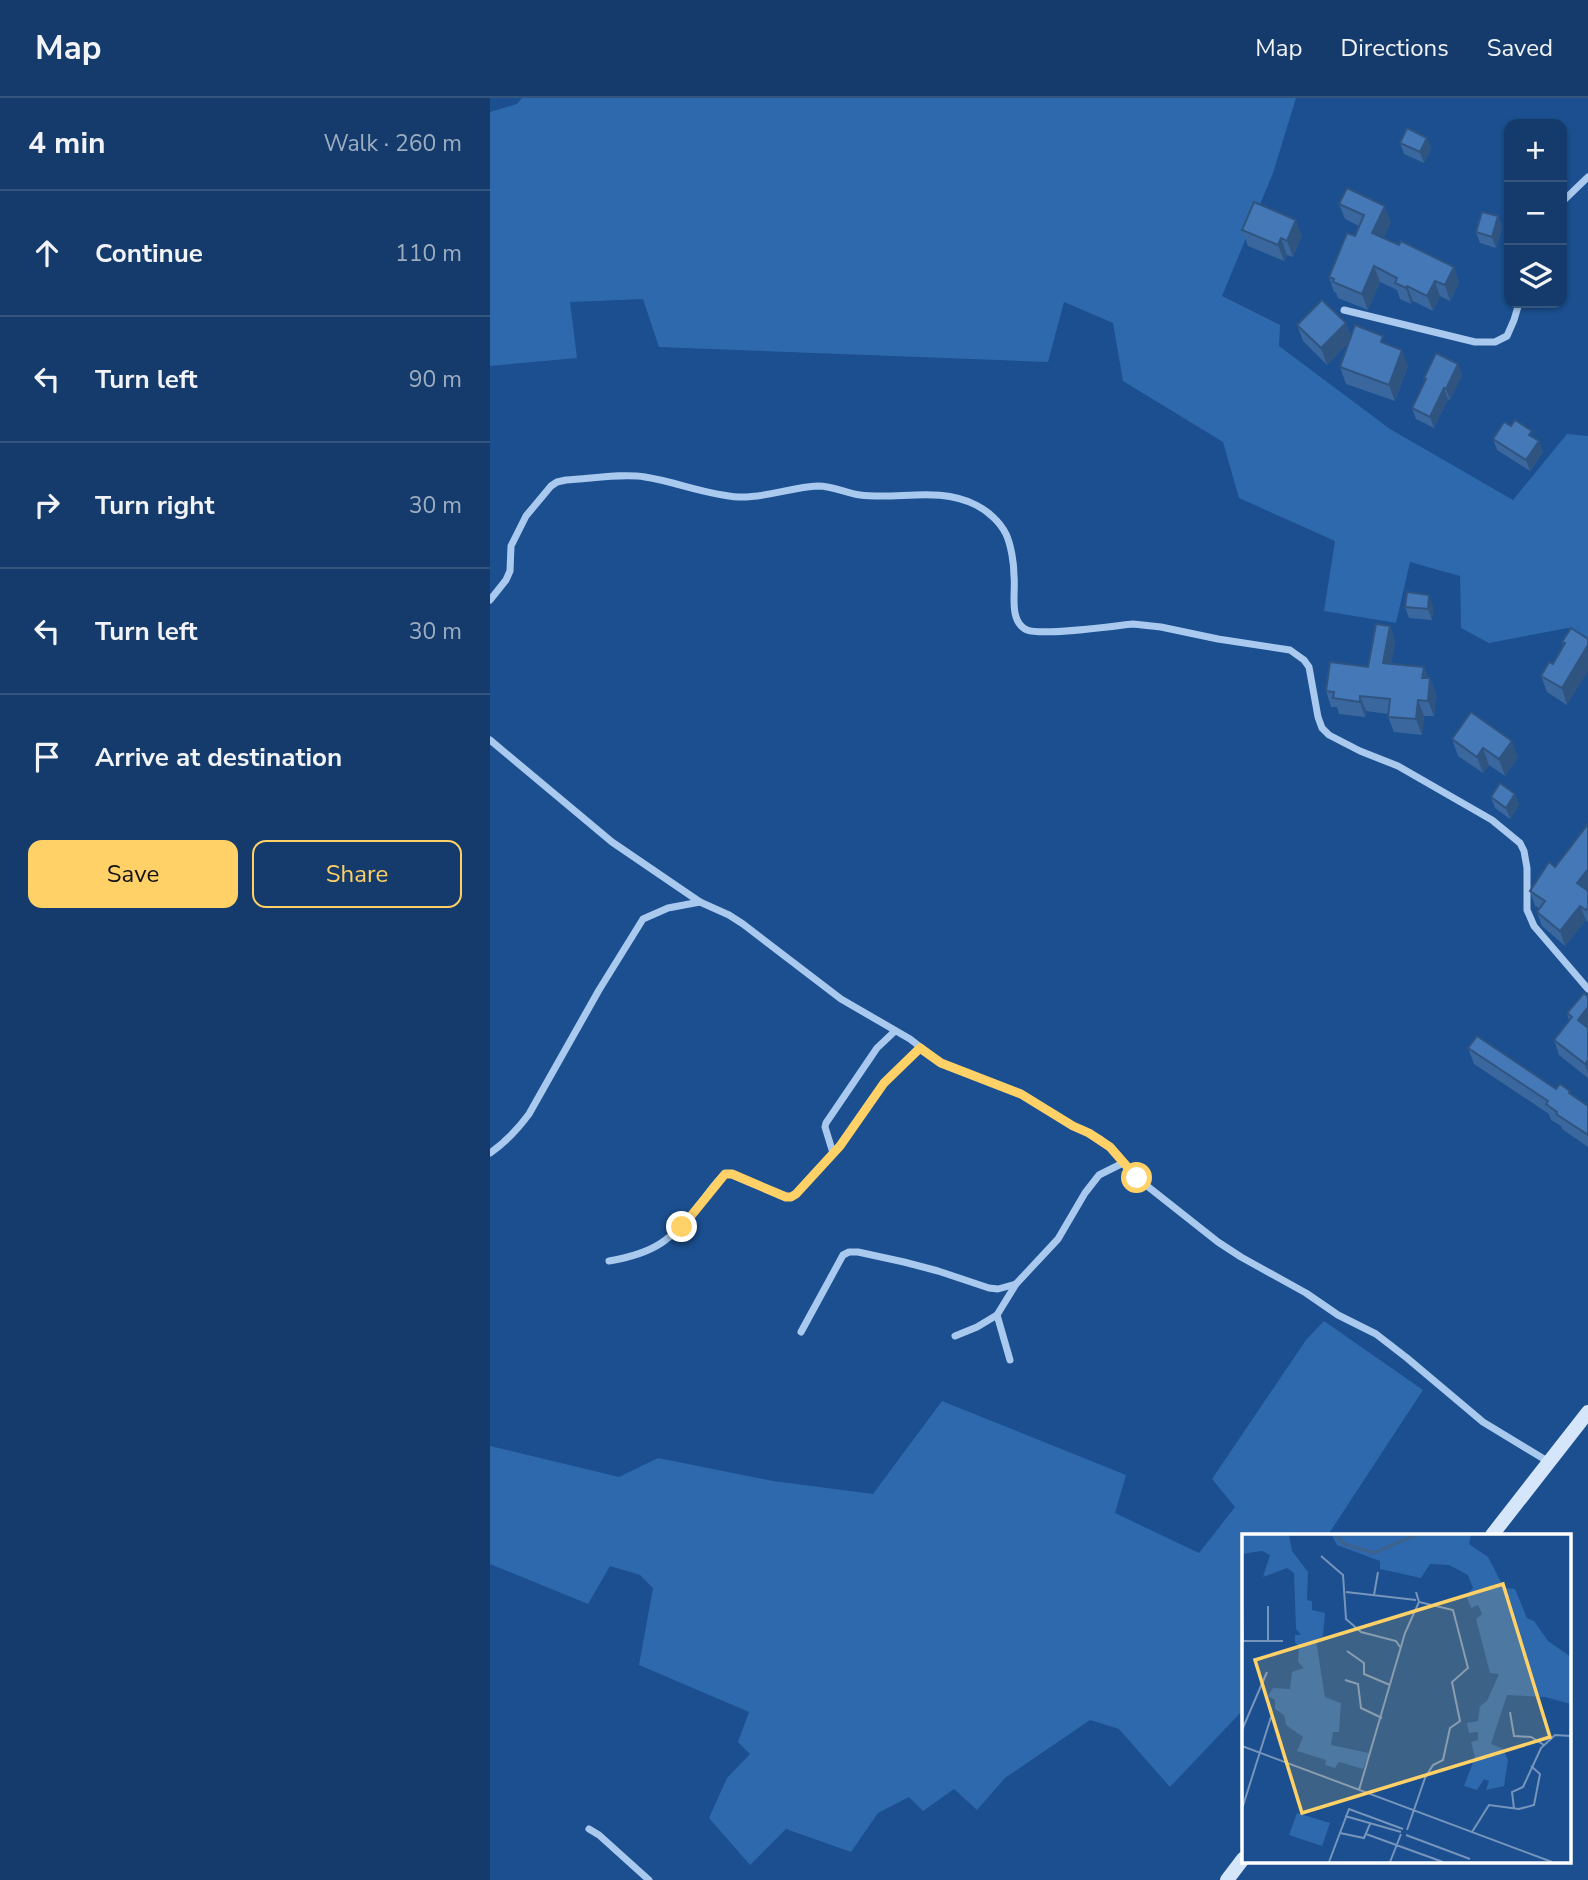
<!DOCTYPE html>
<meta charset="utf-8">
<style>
body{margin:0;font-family:"Nunito Sans",sans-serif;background:#1d4271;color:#f1f3f6}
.controls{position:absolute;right:21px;top:21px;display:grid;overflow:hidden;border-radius:14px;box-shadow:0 2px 5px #0004}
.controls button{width:63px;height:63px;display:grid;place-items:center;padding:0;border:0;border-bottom:2px solid #33557e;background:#143b6b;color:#f1f3f6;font:35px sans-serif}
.stop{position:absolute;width:21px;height:21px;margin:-16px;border:5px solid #ffd166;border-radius:50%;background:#fff}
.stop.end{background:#ffd166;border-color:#fff;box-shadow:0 2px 7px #0008}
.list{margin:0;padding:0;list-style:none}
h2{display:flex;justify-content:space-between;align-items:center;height:91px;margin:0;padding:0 28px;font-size:30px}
h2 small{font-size:23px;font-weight:400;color:#9dadc1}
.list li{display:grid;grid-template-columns:46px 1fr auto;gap:21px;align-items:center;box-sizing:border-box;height:126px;padding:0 28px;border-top:2px solid #33557e}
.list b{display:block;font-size:26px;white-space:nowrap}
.list em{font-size:23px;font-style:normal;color:#9dadc1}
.actions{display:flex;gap:14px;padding:21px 28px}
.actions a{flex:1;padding:16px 0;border:2px solid #ffd166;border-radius:14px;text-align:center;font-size:24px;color:#ffd166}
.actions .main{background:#ffd166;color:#111}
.icon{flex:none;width:38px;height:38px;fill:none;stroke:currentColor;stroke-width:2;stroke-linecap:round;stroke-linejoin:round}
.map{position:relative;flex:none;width:1098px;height:1782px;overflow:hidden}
header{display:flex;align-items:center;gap:42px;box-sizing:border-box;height:98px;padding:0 35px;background:#143b6b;border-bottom:2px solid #33557e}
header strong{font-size:33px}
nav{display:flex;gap:38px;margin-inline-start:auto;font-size:24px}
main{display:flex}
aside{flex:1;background:#143b6b}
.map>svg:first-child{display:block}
</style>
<header>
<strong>Map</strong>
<nav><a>Map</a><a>Directions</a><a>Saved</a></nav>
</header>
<main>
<aside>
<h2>4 min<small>Walk · 260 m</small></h2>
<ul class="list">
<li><svg class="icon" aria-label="ahead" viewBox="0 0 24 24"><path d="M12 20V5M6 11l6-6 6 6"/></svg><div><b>Continue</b></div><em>110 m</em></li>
<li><svg class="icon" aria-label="left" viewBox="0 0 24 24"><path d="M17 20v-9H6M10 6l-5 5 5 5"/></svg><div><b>Turn left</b></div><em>90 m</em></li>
<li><svg class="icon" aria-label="right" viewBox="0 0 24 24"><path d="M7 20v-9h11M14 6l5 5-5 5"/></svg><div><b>Turn right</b></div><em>30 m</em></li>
<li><svg class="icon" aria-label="left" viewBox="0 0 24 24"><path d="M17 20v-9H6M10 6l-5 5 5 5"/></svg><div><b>Turn left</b></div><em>30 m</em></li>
<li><svg class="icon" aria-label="arrive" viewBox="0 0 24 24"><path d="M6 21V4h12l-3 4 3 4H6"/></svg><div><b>Arrive at destination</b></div></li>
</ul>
<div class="actions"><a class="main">Save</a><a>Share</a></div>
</aside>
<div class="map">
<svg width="1098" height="1782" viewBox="0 0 1098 1782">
<rect width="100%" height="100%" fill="#1b4f8f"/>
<g fill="#2e69ad">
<path d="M32,0H806L783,75L732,198L790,227L789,248L900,331L1023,402L1077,336L1098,338V541L1078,530L999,545L971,530L970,478L920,464L906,525L834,513L845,443L749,400L733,344L633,283L623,225L574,204L558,264L169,249L153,201L80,204L87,260L0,268V14L27,6Z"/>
<path d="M834,1223L933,1292L838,1437H753V1612L680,1689L629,1631L600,1622L515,1680L487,1712L464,1691L433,1713L419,1699L388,1715L361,1754L296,1731L260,1767L219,1720L237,1680L260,1656L248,1644L259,1614L149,1567L163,1490L150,1477L120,1468L98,1506L0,1466V1348L129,1379L168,1360L283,1383L383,1396L452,1303L636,1377L625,1415L709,1455L745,1409L722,1381L816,1242Z"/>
</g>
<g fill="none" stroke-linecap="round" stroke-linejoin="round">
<g stroke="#a9c9ee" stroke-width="7">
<path d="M1072,104L1098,79"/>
<path d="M854,212L985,244H1005L1017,238L1024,222L1029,205"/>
<path d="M0,502L16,482L20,473L21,448L36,418L61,388L67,384L76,382C100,381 132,375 155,379C187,384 217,397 249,399C276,400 302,389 328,388C343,388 356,395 370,397C409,402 449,388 486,407C498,413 510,424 516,436C521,447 524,465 524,478C526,494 518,523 537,532C553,538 623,528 643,526L671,529L728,541L800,552L814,562L819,569L828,619L832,630L839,637L870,653L908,668L1002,722L1030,745L1034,753L1037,770V812L1044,828L1098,891"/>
<path d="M0,642L122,744L210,804L239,817L253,826L351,901L420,941L451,965L531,996L583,1028L610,1041L620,1049L647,1080L728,1144L751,1159L816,1195L848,1217L886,1236L917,1260L993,1324L1059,1364"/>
<path d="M0,1055C16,1044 28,1031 39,1016L109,892L153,821L178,810L210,804"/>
<path d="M343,1055L335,1029L336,1025L387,950L405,933"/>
<path d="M119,1163C166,1155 181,1142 210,1106C218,1096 225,1084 235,1076H242L295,1099H301L306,1096L350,1048L394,985L431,950"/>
<path d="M507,1217L520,1262"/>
<path d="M311,1234L353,1157L359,1154H368L414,1164L448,1173L499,1190L508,1191L526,1186L568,1141L595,1095L609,1077L633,1065"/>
<path d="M465,1238L487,1229L507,1217L526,1186"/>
<path d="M99,1731L109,1737L159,1782"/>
</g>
<g stroke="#d6e6fa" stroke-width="14">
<path d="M1002,1437L1098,1314"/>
<path d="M737,1782L753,1761"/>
</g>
</g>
<g fill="#3a679d">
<path d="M937,40L941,51L934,65L914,56L910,45Z"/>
<path d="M849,106L901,124L893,140L964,169L969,185L960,203L950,198L943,213L923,203L921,206L910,201L907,192L890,184L878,212L848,200L846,195L844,194L839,179L865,138L869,128L855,121Z"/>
<path d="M1008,118L1012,129L1006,150L990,145L986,134Z"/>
<path d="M752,132L812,138L803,159L797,157L794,163L758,148Z"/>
<path d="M856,225L861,240L896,246L918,268L905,303L856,286L850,269L859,244L837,267L813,243L807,227Z"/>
<path d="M968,266L972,277L960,302L958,301L944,330L926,321L922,310L935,284L934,280Z"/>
<path d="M1021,328L1049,343L1053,354L1040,373L1007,352L1003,341Z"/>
<path d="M943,508L942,522L919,520L915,509Z"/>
<path d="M900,528L905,544L901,566L934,569L938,580H940L946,596L944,618H934L932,637L904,634L898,619V616L876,613L875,619L849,616L847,609H841L836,593L878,569Z"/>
<path d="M1098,541L1077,607L1057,594L1051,578L1063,566L1074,548L1072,544Z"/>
<path d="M962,641L1028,659L1015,678L999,667L993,675L968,658Z"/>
<path d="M1025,696L1029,707L1020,721L1005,710L1001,699Z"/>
<path d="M1098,726V824L1096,822L1075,848L1052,828L1047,814L1049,810L1045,808L1040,793L1065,769Z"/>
<path d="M1098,899V980L1069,957L1064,942L1079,922L1077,915Z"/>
<path d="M978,950L1066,991L1081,996L1098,1008V1049L1072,1031L1071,1028L1061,1022L1059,1016L984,966Z"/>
</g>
<g fill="#305480">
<path d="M937,40L941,51L934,65L930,54Z"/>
<path d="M895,108L901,124L888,151L882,135Z"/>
<path d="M1008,118L1012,129L1006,150L1002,139Z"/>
<path d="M806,122L812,138L803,159L797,143Z"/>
<path d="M791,140L797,157L794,163L788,147Z"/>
<path d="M884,168L890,184L878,212L872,196Z"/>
<path d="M964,169L969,185L960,203L955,187Z"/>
<path d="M945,183L950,198L943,213L937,198Z"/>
<path d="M917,188L923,203L921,206L916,190Z"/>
<path d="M856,225L861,242L837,267L831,250Z"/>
<path d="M912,252L918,268L905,303L899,287Z"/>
<path d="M968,266L972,277L960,302L956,291Z"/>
<path d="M954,290L958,301L944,330L940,319Z"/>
<path d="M1049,343L1053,354L1040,373L1036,362Z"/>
<path d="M939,497L943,508L942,522L938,511Z"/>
<path d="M900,528L905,544L899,581L893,565Z"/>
<path d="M1098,547V573L1077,607L1072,590Z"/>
<path d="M934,569L939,584L932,580Z"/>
<path d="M940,580L946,596L944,618L938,603Z"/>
<path d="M870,598L876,613L875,619L870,604Z"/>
<path d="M928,602L934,618L932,637L926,621Z"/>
<path d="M1022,643L1028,659L1015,678L1009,661Z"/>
<path d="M993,650L999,667L993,675L987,659Z"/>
<path d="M1025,696L1029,707L1020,721L1016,710Z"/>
<path d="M1098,771V792L1087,785Z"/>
<path d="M1090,808L1096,822L1075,848L1070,833Z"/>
<path d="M1098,909V931L1088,922Z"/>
<path d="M1098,962V975L1095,966Z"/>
</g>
<g fill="#4478b7" stroke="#305480" stroke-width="2">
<path d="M917,30L937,40L930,54L910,45Z"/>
<path d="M857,90L895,108L882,135L909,147L911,143L964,169L955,187L945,183L937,198L917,188L916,190L905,185L907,180L884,168L872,196L843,184L844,181L839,179L857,135L865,138L874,117L849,106Z"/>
<path d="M764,104L806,122L797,143L791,140L788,147L752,132Z"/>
<path d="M992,114L1008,118L1002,139L986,134Z"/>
<path d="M832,202L856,225L831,250L807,227Z"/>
<path d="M865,227L893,238L891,244L912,252L899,287L850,269Z"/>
<path d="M946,255L968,266L956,291L954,290L940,319L922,310L936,281L934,280Z"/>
<path d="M1025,322L1042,333L1039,337L1049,343L1036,362L1003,341L1014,324L1021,328Z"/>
<path d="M917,494L939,497L938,511L915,509Z"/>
<path d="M886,526L900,528L893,565L934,569L932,580H940L938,603L928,602L926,621L898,619L900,601L870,598V604L843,600L844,594L836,593L840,564L878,569Z"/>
<path d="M1081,530L1098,541V547L1072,590L1051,578L1059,564L1063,566L1075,545L1072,544Z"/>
<path d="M981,614L1022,643L1009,661L993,650L987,659L962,641Z"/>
<path d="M1010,685L1025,696L1016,710L1001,699Z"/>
<path d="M1098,726V771L1087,785L1098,793V810L1096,812L1090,808L1070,833L1047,814L1055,803L1040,793L1059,764L1065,769Z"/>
<path d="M1094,895L1098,899V909L1088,922L1098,930V962L1095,966L1064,942L1082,919L1077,915Z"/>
<path d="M987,938L1066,991L1070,986L1080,993L1079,995L1098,1008V1037L1066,1016L1067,1014L1056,1006L1058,1003L978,950Z"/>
</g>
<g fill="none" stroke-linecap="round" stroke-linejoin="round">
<path stroke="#ffd166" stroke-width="9" d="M192,1129L235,1076H242L296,1099H301L306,1096L350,1048L394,985L430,950L451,965L531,996L583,1028L599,1035L620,1049L647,1080"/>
</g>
<g transform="translate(752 1436)">
<rect width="329" height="329" fill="#1b4f8f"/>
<path d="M0,1H47L50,17L66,38L65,66L70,67V76L83,79L81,102L74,106L83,163L99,169L97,198H91L89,211L127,219L121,235L97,228L93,234L83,231L84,226L55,217L61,203L44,191L42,181L33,175V166L26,162L31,154L48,155L50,138L62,134L56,128L57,112L53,109V101H59L54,95L52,39L45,34L21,43L28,21L20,17L0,20ZM90,1H229L227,10L246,23L262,54L273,55L285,84L292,87L306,107L329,123V170L303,163L265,161L249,210L261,215L266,226L262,252L244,256L247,247L242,245L235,256L222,252L233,223L229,208L236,206V198L227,199L225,189L236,187L238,172L245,167L257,140L248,139L234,85L240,80L236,71L229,74L224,61L231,54L226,41L207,31L188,30L179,44L138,35V27L95,11ZM55,279L88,289L80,312L47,301Z" fill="#2e69ad"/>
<path fill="none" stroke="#3c6290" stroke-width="3.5" d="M94,1L102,10L132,19L174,1"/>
<path fill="none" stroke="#7695bc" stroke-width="2" d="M79,22L101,41L104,85L119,98L154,107L158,113M104,58L174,66M132,61L136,38M0,68L1,107M0,107H41M26,107V72M105,117L122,129V140L148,151M103,146L116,150L119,174L140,184M268,178L272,202L289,203L302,211M0,196L25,138M0,212L310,328M117,256L163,99L177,68L174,58M272,274L270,258L281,253L299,214L313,201L329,202M0,275L29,183M103,282L159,298M165,296L183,244L191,231L201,226L208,194L218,187L210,148L226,134L211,76L177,68M230,298L247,271L277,275L292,271L298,240L289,232M98,299L122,304L128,290M124,300L201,328M164,301L228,325M87,328L107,275L161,295M148,328L159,300"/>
<path fill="#ffd166" fill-opacity="0.15" stroke="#ffd166" stroke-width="3.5" d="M261,50L308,203L60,279L13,126Z"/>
<rect width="329" height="329" fill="none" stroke="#fff" stroke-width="3.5"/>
</g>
</svg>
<div class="controls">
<button>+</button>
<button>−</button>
<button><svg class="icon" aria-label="layers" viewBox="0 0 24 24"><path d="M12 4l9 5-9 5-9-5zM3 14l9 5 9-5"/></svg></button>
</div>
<div class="stop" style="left:647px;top:1080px"></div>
<div class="stop end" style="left:192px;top:1129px"></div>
</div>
</main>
